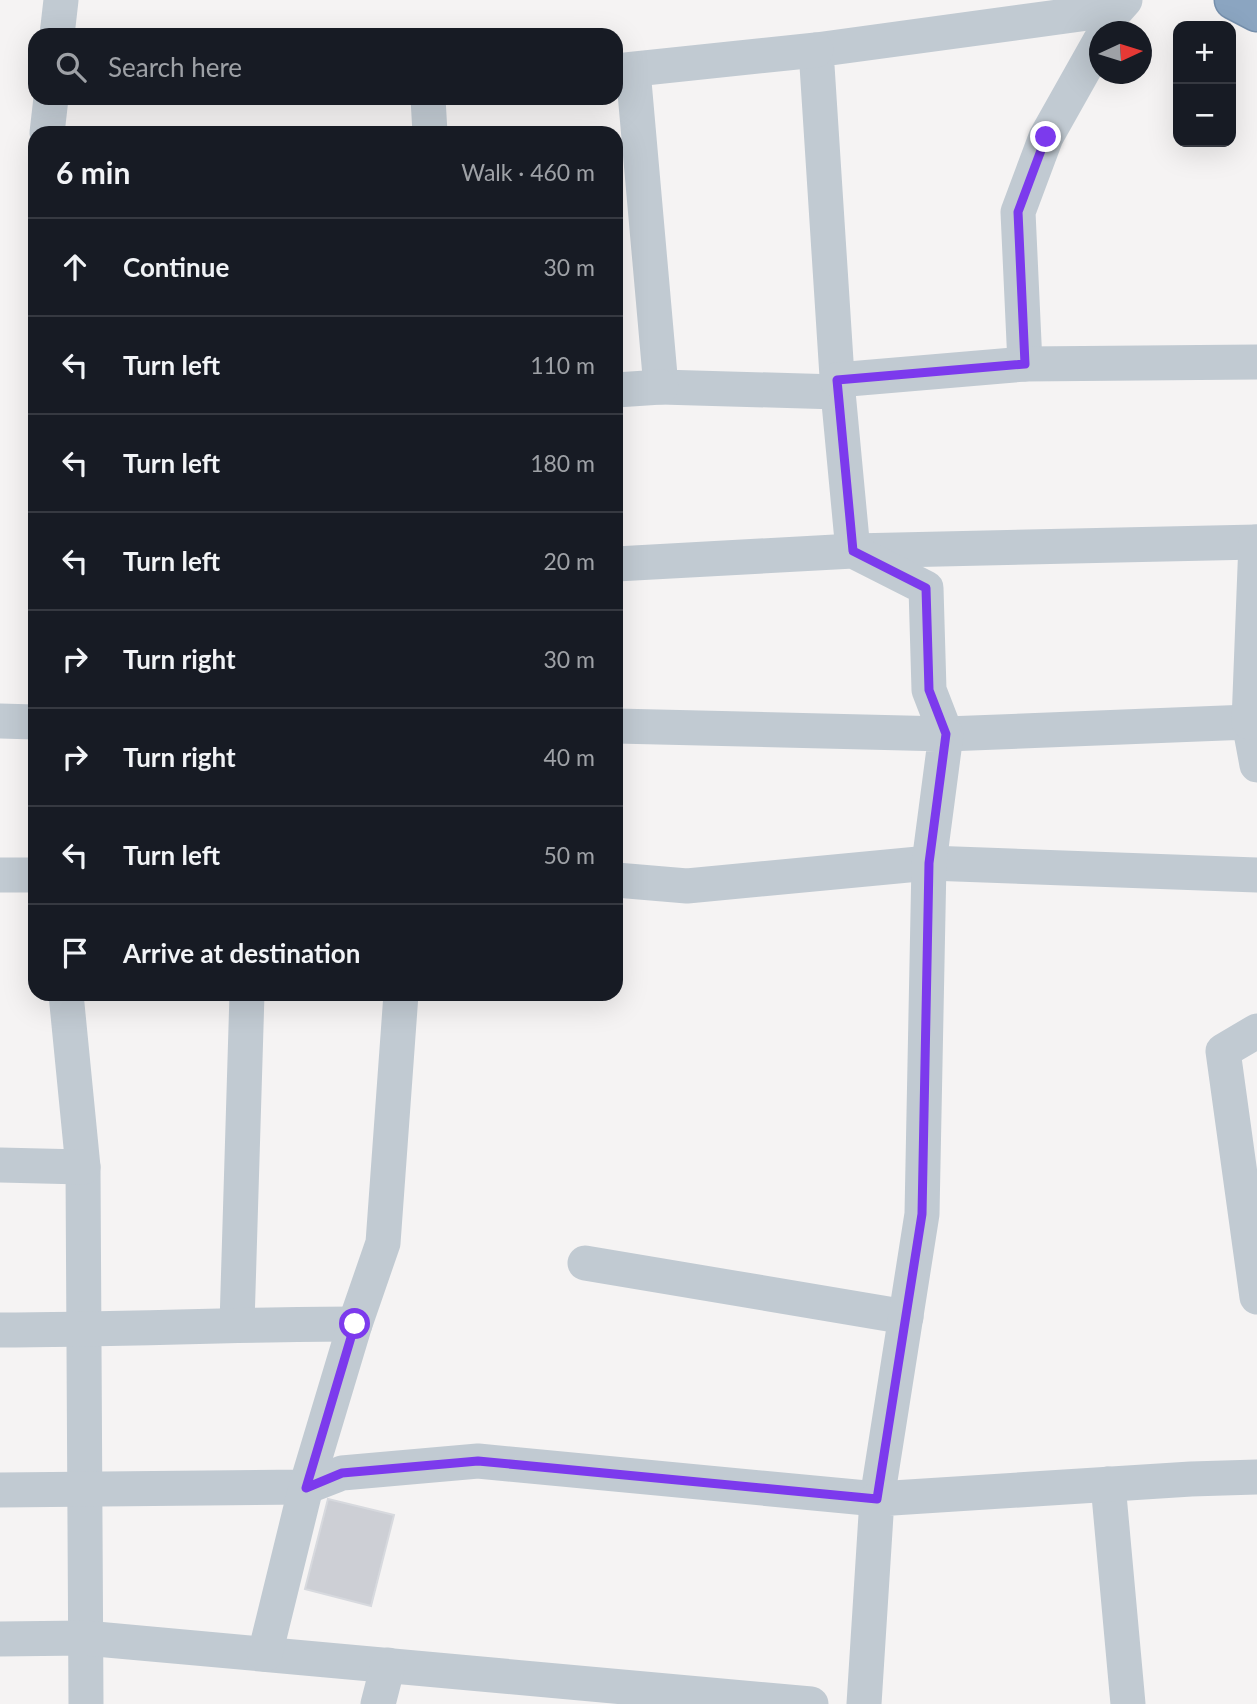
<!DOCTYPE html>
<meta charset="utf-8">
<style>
body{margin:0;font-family:Lato,sans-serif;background:#242831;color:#f1f3f6}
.controls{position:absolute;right:21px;top:21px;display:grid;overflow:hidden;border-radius:14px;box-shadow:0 7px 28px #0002}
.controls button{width:63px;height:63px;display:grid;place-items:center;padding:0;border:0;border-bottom:2px solid #363941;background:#171b24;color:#f1f3f6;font:35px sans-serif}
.compass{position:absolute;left:1089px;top:21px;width:63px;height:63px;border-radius:50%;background:#171b24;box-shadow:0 7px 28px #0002;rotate:86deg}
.stop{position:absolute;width:21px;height:21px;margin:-16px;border:5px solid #7c3aed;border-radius:50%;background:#fff}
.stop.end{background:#7c3aed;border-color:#fff;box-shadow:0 2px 7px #0008}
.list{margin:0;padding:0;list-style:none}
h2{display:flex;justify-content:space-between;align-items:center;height:91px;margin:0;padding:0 28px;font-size:30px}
h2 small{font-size:23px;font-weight:400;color:#9ea1a6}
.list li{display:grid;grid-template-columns:46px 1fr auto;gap:21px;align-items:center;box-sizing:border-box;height:98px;padding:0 28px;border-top:2px solid #363941}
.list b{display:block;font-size:26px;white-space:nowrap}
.list em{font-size:23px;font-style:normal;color:#9ea1a6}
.icon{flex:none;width:38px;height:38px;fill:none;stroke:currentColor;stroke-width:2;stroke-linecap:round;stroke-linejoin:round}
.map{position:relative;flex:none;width:1257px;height:1704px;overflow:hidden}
.search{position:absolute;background:#171b24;box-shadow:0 7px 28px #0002;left:28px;top:28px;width:595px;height:77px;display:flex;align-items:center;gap:18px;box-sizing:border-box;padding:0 24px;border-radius:21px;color:#9ea1a6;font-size:26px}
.panel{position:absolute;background:#171b24;box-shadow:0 7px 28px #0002;left:28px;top:126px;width:595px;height:875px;border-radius:21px}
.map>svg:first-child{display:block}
</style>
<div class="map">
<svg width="1257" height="1704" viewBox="0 0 1257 1704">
<rect width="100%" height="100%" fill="#f5f3f3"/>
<path fill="#cdcfd5" stroke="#d7d9de" stroke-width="2" d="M328,1499L394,1515L371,1606L305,1589Z"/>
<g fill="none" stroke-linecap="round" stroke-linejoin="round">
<defs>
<path id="highway" d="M1234,0L1257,12"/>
</defs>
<use href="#highway" stroke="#7690ad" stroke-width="41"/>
<g stroke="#c1cad2" stroke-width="35">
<path d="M1125,0L1117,9L816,50L838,392L853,551L1257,542"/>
<path d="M57,35L61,0"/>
<path d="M633,70L661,387L838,392"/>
<path d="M616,71L816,50"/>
<path d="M428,98L430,133"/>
<path d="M47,133L51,98"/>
<path d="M1025,364L1018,212L1046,137L1100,41"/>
<path d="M837,380L1025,364L1257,362"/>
<path d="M616,390L661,387"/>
<path d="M616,564L853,551L926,588L929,690L946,734L1249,722L1257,765"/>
<path d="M0,721L35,722"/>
<path d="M1249,722L1256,542"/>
<path d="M0,875H35"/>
<path d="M616,880L687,886L929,863L1257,875"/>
<path d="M66,994L83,1167L86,1704"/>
<path d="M1257,1031L1223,1051L1257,1297"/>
<path d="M0,1165L83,1167"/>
<path d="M585,1263L906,1317"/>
<path d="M237,1324L247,994"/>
<path d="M0,1330C119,1330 237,1324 355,1324"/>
<path d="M1108,1484L1128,1704"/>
<path d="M0,1490L306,1487L342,1473L478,1461L877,1499L922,1214L929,863L946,734L616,726"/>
<path d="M0,1639L85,1638L811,1704"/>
<path d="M265,1654L306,1487L355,1324L383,1243L401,994"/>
<path d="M378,1704L388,1665"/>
<path d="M864,1704L877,1499L1191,1479L1257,1477"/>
</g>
<use href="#highway" stroke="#8ba5c1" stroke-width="38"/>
</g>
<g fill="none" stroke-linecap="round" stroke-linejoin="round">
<path stroke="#7c3aed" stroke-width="9" d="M355,1324L306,1488L342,1473L478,1461L877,1499L922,1214L929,863L946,734L929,690L926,588L853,551L837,380L1025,364L1018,212L1046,137"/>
</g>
</svg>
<div class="controls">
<button>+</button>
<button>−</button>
</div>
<svg class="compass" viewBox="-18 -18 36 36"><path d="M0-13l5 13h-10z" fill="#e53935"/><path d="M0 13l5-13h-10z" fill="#9ea1a6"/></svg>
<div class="stop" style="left:355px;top:1324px"></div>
<div class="stop end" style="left:1046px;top:137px"></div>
<div class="search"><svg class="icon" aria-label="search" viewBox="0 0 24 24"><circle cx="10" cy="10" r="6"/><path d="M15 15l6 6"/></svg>Search here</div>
<section class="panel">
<h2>6 min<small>Walk · 460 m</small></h2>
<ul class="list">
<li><svg class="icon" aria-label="ahead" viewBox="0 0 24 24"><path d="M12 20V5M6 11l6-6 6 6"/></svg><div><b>Continue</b></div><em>30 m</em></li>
<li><svg class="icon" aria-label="left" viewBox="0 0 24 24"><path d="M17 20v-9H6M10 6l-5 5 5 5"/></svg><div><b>Turn left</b></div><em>110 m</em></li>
<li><svg class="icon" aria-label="left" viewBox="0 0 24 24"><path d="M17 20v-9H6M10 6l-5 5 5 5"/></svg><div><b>Turn left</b></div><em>180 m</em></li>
<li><svg class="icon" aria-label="left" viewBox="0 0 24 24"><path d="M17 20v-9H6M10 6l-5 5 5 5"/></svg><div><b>Turn left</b></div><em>20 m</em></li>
<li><svg class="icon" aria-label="right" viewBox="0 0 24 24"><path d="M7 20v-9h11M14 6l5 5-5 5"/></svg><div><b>Turn right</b></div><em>30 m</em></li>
<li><svg class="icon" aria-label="right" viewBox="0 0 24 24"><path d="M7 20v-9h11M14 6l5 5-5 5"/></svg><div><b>Turn right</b></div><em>40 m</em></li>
<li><svg class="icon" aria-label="left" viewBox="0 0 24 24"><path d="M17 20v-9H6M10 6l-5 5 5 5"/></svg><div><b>Turn left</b></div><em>50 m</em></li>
<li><svg class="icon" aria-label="arrive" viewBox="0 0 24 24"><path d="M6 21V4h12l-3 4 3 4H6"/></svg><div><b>Arrive at destination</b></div></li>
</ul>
</section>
</div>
